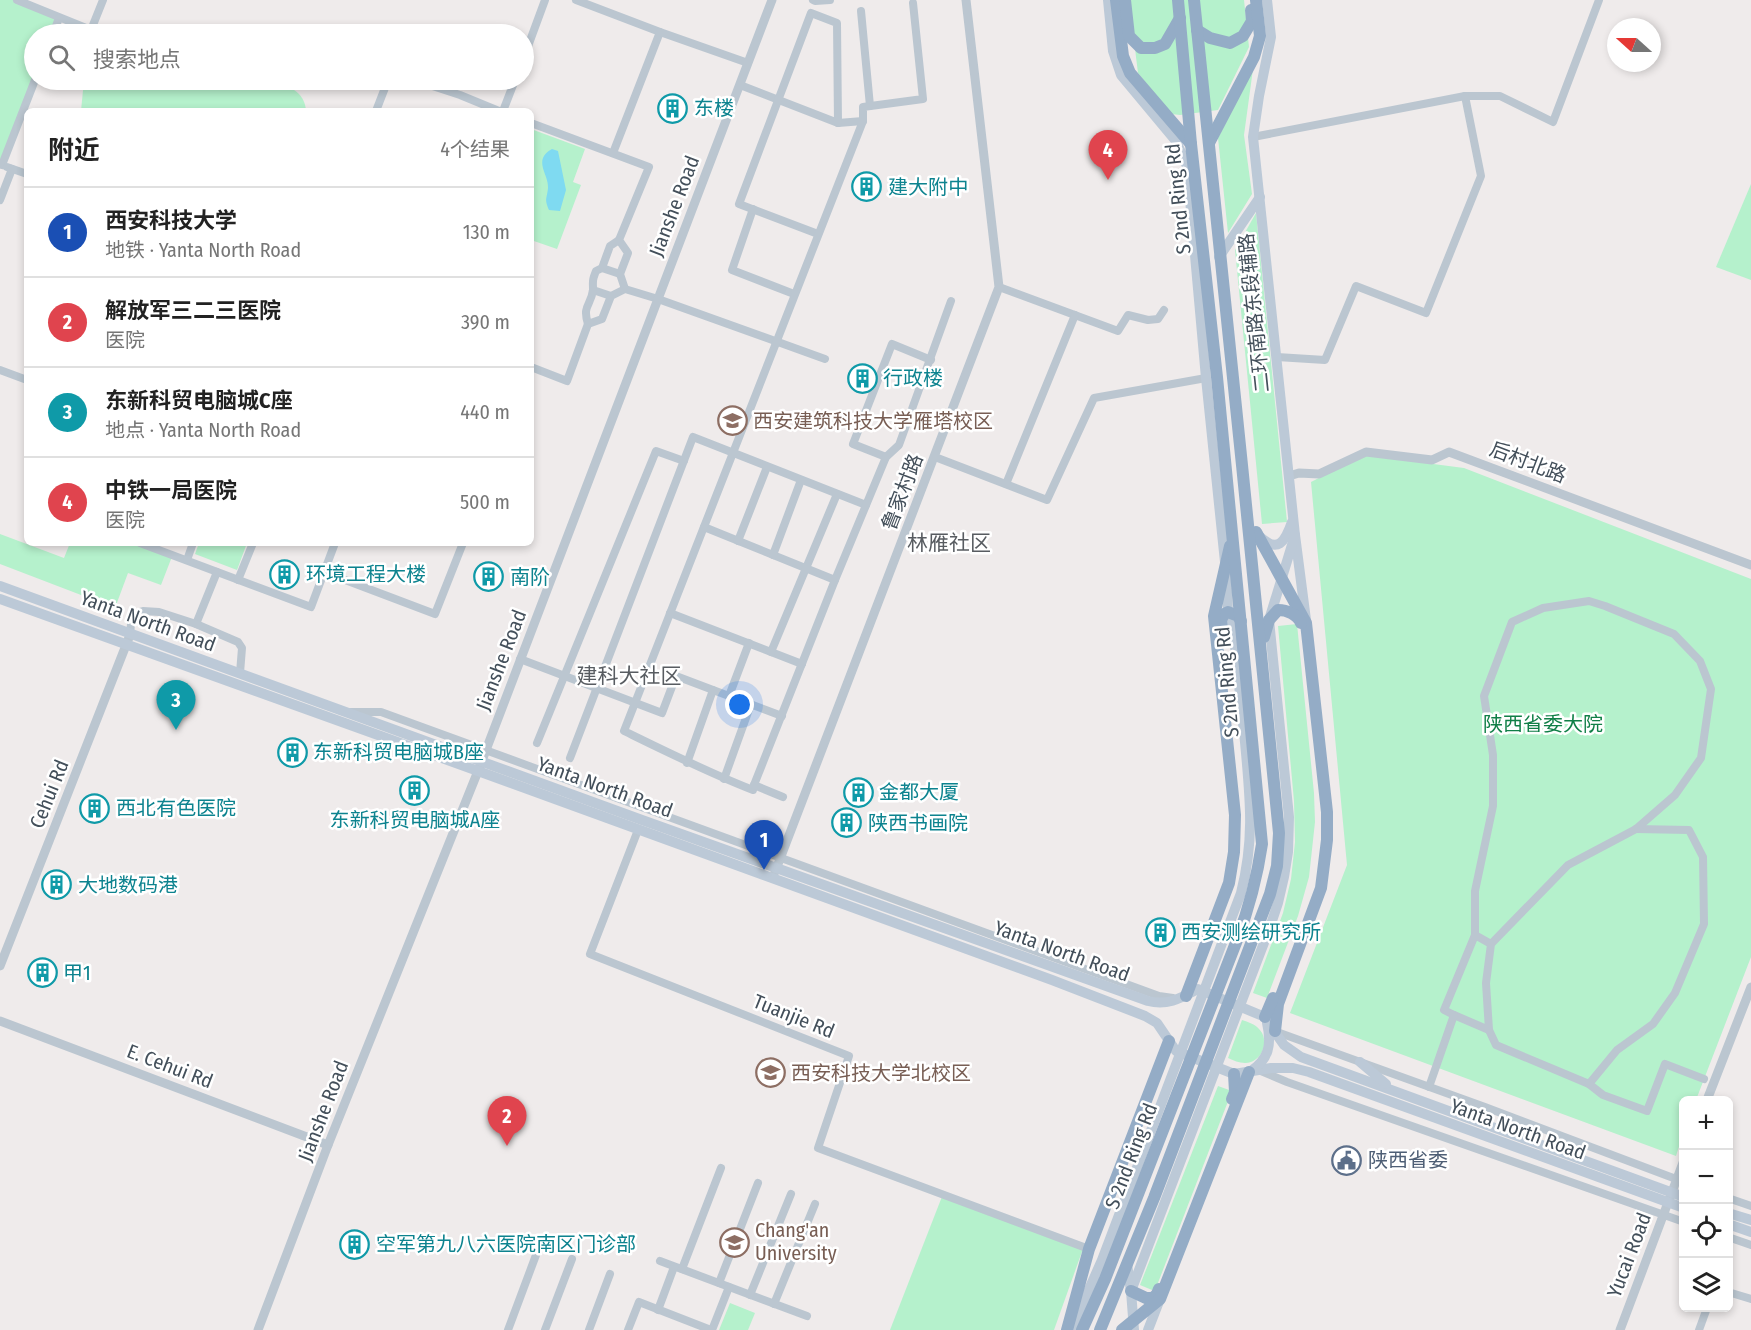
<!DOCTYPE html>
<html lang="zh">
<meta charset="utf-8">
<style>
body{margin:0;font-family:"Fira Sans Condensed","Noto Sans SC",sans-serif;background:#f2f2f2;color:#222}
.controls{position:absolute;right:18px;bottom:18px;display:grid;overflow:hidden;border-radius:9px;box-shadow:0 3px 9px #0003}
.controls button{width:54px;height:54px;display:grid;place-items:center;padding:0;border:0;border-bottom:2px solid #e0e0e0;background:#fff;color:#222;font:30px sans-serif}
.compass{position:absolute;left:1607px;top:18px;width:54px;height:54px;border-radius:50%;background:#fff;box-shadow:0 3px 9px #0003;rotate:291deg}
.you{position:absolute;left:740px;top:705px;width:21px;height:21px;margin:-15px;border:4px solid #fff;border-radius:50%;background:#1a73e8;box-shadow:0 0 0 9px #1a73e833}
.badge{display:grid;place-items:center;width:39px;height:39px;border-radius:50%;background:#0f766e;color:#fff;font-size:20px;font-weight:700}
.pin{position:absolute;translate:-50% -50px;filter:drop-shadow(0 2px 3px #0008)}
.pin::after{content:'';position:absolute;top:32px;width:21px;height:18px;background:inherit;clip-path:polygon(0 0,100% 0,50% 100%)}
.list{margin:0;padding:0;list-style:none}
h2{display:flex;justify-content:space-between;align-items:center;height:78px;margin:0;padding:0 24px;font-size:26px}
h2 small{font-size:20px;font-weight:400;color:#767676}
.list li{display:grid;grid-template-columns:39px 1fr auto;gap:18px;align-items:center;box-sizing:border-box;height:90px;padding:0 24px;border-top:2px solid #e0e0e0}
.list b{display:block;font-size:22px;white-space:nowrap}
.list p{margin:0;font-size:20px;white-space:nowrap;color:#767676}
.list em{font-size:20px;font-style:normal;color:#767676}
.icon{flex:none;width:33px;height:33px;fill:none;stroke:currentColor;stroke-width:2;stroke-linecap:round;stroke-linejoin:round}
.map{position:relative;flex:none;width:1751px;height:1330px;overflow:hidden}
.search{position:absolute;background:#fff;box-shadow:0 3px 9px #0003;left:24px;top:24px;width:510px;height:66px;display:flex;align-items:center;gap:15px;box-sizing:border-box;padding:0 21px;border-radius:33px;color:#767676;font-size:22px}
.panel{position:absolute;background:#fff;box-shadow:0 3px 9px #0003;left:24px;top:108px;width:510px;height:438px;border-radius:9px}
.map>svg:first-child{display:block}
</style>
<div class="map">
<svg width="1751" height="1330" viewBox="0 0 1751 1330">
<rect width="100%" height="100%" fill="#efebeb"/>
<g fill="#b5f1cc">
<path d="M0,0H17L59,18L53,34H34V80L0,164Z"/>
<path d="M1129,0H1244L1249,47L1218,110L1180,115L1171,114L1138,73Z"/>
<path d="M1253,69L1244,135L1252,194L1228,233L1218,138Z"/>
<path d="M84,80H271C287,85 305,91 306,111H81Z"/>
<path d="M531,129L585,149L573,182L581,185L557,249L531,240Z"/>
<path d="M1751,184V280L1716,267Z"/>
<path d="M1256,213L1287,522L1262,524L1235,250Z"/>
<path d="M1364,455L1464,468L1751,579V957L1696,1100H1684L1683,1134L1676,1156L1290,1013L1347,865L1311,482Z"/>
<path d="M0,534L64,558L70,543H143L173,554L161,585L128,573L115,608L0,564Z"/>
<path d="M199,543H247L237,570L195,554Z"/>
<path d="M1297,624L1314,793L1315,822L1309,877L1298,916L1267,998L1253,993L1283,913L1291,879L1295,842L1294,801L1278,626Z"/>
<path d="M1242,1020C1248,1022 1255,1024 1259,1029C1269,1039 1264,1057 1251,1062C1243,1065 1235,1061 1228,1058Z"/>
<path d="M1218,1086L1232,1091L1156,1288L1152,1290L1140,1285Z"/>
<path d="M943,1194L1084,1246L1054,1330H890Z"/>
<path d="M730,1303L755,1313L748,1330H719Z"/>
</g>
<path fill="#7fdaf1" d="M552,149L558,151L566,190L560,211L549,210C544,198 547,199 548,188C549,174 532,160 552,149Z"/>
<g fill="none" stroke-linecap="round" stroke-linejoin="round">
<g stroke="#bbc6d0" stroke-width="8">
<path d="M17,0L91,30L103,0"/>
<path d="M576,0L660,32L613,153"/>
<path d="M813,0L815,1L830,0"/>
<path d="M861,11L870,106"/>
<path d="M660,32L748,63"/>
<path d="M53,34L59,18"/>
<path d="M524,57L545,0"/>
<path d="M414,80L460,95L499,111"/>
<path d="M740,85L838,123L863,121"/>
<path d="M376,111L388,80"/>
<path d="M503,111L515,80"/>
<path d="M531,123L649,167L619,240L628,253L620,274L625,289"/>
<path d="M1253,137L1465,96H1500L1553,122L1599,0"/>
<path d="M2,165L35,80"/>
<path d="M7,167L27,174"/>
<path d="M0,200L12,169"/>
<path d="M753,209L732,270L794,294"/>
<path d="M818,234L739,204L811,13L837,23L838,123"/>
<path d="M602,268L620,274"/>
<path d="M999,287L1118,331L1128,315L1148,320L1158,319L1164,310"/>
<path d="M593,290L611,296"/>
<path d="M588,324C582,305 591,306 593,290C593,281 592,281 596,271L602,268L610,246L619,240"/>
<path d="M1277,357L1325,360L1356,286L1426,313L1481,176L1465,96"/>
<path d="M531,367L567,381L588,324L602,319L611,296L625,289L658,299L825,359"/>
<path d="M0,370L27,380"/>
<path d="M886,457L853,444L892,344L931,360"/>
<path d="M935,457L1047,500L1094,398L1206,378"/>
<path d="M1006,484L1075,315"/>
<path d="M704,527L835,580"/>
<path d="M738,541L767,467"/>
<path d="M140,543L311,607L335,543"/>
<path d="M773,555L801,480"/>
<path d="M187,560L193,543"/>
<path d="M324,572L435,614L463,543"/>
<path d="M238,580L253,543"/>
<path d="M670,613L802,664"/>
<path d="M196,624L217,572"/>
<path d="M130,635L131,624L136,613L143,611L159,612L196,624L238,642L242,648L240,673"/>
<path d="M771,652L837,494"/>
<path d="M520,659L662,713L676,676L782,716"/>
<path d="M729,696L749,643"/>
<path d="M351,712H381L1159,996L1173,998"/>
<path d="M537,743L656,451L684,461"/>
<path d="M570,758L693,437L866,505"/>
<path d="M687,763L713,690"/>
<path d="M724,779L751,704"/>
<path d="M754,785L753,790C709,773 667,752 624,731L863,121V107L923,99L913,3"/>
<path d="M783,797L754,785L835,580L886,457L899,445L951,301"/>
<path d="M638,830L590,954L849,1056L818,1148L1089,1249"/>
<path d="M1454,1015L1489,1030L1496,1045L1589,1084L1617,1050L1653,1024L1675,993L1704,924L1703,857L1689,830L1636,829"/>
<path d="M1489,1030L1486,983L1491,944L1568,865L1636,829L1675,795L1701,758L1711,689L1700,661L1674,634L1605,606L1589,601L1543,608L1512,622L1484,696L1493,755V806L1475,891V935L1491,944"/>
<path d="M1277,1032L1485,1107L1684,1182"/>
<path d="M1261,1071L1287,1082L1684,1222"/>
<path d="M1589,1084L1603,1095L1647,1111L1665,1064L1704,1079"/>
<path d="M1429,1087L1454,1015L1444,1010L1475,935"/>
<path d="M1728,1198L1751,1206"/>
<path d="M1728,1237L1751,1245"/>
<path d="M660,1261L807,1316"/>
<path d="M682,1269L721,1168"/>
<path d="M719,1283L758,1183"/>
<path d="M1728,1292L1751,1299"/>
<path d="M750,1295L791,1194"/>
<path d="M774,1304L815,1204"/>
<path d="M658,1310L674,1267"/>
<path d="M508,1330L539,1247"/>
<path d="M545,1330L572,1259"/>
<path d="M589,1330L610,1274"/>
<path d="M628,1330L639,1302L711,1330"/>
<path d="M712,1330L729,1287"/>
<path d="M1699,1330L1707,1308"/>
</g>
<g stroke="#bbc6d0" stroke-width="9">
<path d="M1289,476L1299,473L1319,474L1366,452L1432,460L1449,452L1751,565"/>
<path d="M775,872L999,287L966,0"/>
<path d="M0,966L130,635"/>
<path d="M0,1021L328,1145"/>
<path d="M1707,1100L1751,987"/>
<path d="M258,1330L328,1145L478,771L772,0"/>
<path d="M1620,1330L1684,1160"/>
</g>
<g stroke="#bcc9d7" stroke-width="10">
<path d="M1108,0L1113,51L1121,75L1176,141L1187,166L1206,378L1225,562"/>
<path d="M1267,0L1271,37L1259,96L1253,137L1295,535L1306,620"/>
<path d="M1219,257L1260,197"/>
<path d="M1259,536C1278,554 1285,542 1292,522"/>
<path d="M0,586L642,820L1148,1001C1168,1006 1181,998 1198,989L1265,1017"/>
<path d="M0,599L478,771L1052,980L1145,1016L1157,1023L1176,1051L1234,1074L1271,1068H1293L1309,1072L1684,1208"/>
<path d="M1270,1025L1284,1045L1301,1057L1684,1197"/>
<path d="M1360,1062L1386,1084"/>
<path d="M1250,1072C1269,1059 1272,1045 1267,1023"/>
<path d="M1728,1213L1751,1220"/>
<path d="M1728,1224L1751,1232"/>
<path d="M1127,1264L1131,1291L1134,1330"/>
<path d="M1131,1291L1270,927L1278,903L1284,877L1288,852L1289,817L1269,620L1295,535"/>
<path d="M1071,1330L1102,1260L1241,893C1255,838 1250,798 1245,742C1241,704 1237,666 1233,627L1228,612L1226,573"/>
<path d="M1148,1330L1160,1299"/>
</g>
<g stroke="#94acc6" stroke-width="12">
<path d="M1116,0L1123,56L1130,73L1191,144"/>
<path d="M1125,0L1129,36L1141,48H1155L1165,44L1180,18"/>
<path d="M1197,30L1210,38L1230,43L1243,36L1252,21L1251,10"/>
<path d="M1209,143L1254,57L1260,36L1256,0"/>
<path d="M1256,532L1306,623L1327,812V840L1321,888L1278,1004L1275,1031"/>
<path d="M1222,630L1221,620L1224,614L1228,612L1238,616L1241,621"/>
<path d="M1264,637L1269,620L1278,610C1287,610 1297,614 1301,623"/>
<path d="M1186,996L1229,883L1234,852L1235,815L1214,616L1230,546"/>
<path d="M1265,1017L1273,998"/>
<path d="M1232,1099L1235,1092L1234,1074"/>
<path d="M1131,1291L1146,1298H1153L1157,1294L1159,1289"/>
<path d="M1067,1330L1089,1249L1169,1041"/>
<path d="M1082,1330L1105,1279L1237,940C1249,908 1257,878 1262,844L1217,377L1191,144L1178,0"/>
<path d="M1100,1330L1154,1198L1270,894L1277,866L1279,833C1253,555 1221,278 1194,0"/>
<path d="M1122,1330L1160,1299L1249,1072"/>
</g>
</g>
<defs>
<symbol id="building-ring" viewBox="-11 -11 22 22"><circle r="9.5" fill="#fff" stroke="#0f9aa8" stroke-width="1.5"/><path d="M-4-6H4V6H1V3H-1V6H-4ZM-2.5-4.3h1.7v1.8h-1.7ZM.8-4.3h1.7v1.8H.8ZM-2.5-1h1.7V.8h-1.7ZM.8-1h1.7V.8H.8Z" fill="#0f9aa8"/></symbol>
<symbol id="university-ring" viewBox="-11 -11 22 22"><circle r="9.5" fill="#fff" stroke="#8d6e63" stroke-width="1.5"/><path d="M0-5L7-2L0 1L-7-2ZM-4 1L0 2.5L4 1V4Q0 6-4 4Z" fill="#8d6e63"/></symbol>
<symbol id="civic-ring" viewBox="-11 -11 22 22"><circle r="9.5" fill="#fff" stroke="#5c6f8a" stroke-width="1.5"/><path d="M-.6-6.5H3V-4.5H.6V-3L4-1V1h2V6H-6V1h2V-1L-.6-3ZM-1.2 2.5V6h2.4V2.5Z" fill="#5c6f8a"/></symbol>
</defs>
<g fill-rule="evenodd">
<use href="#building-ring" x="656" y="92" width="33" height="33"/>
<use href="#building-ring" x="850" y="170" width="33" height="33"/>
<use href="#building-ring" x="846" y="362" width="33" height="33"/>
<use href="#university-ring" x="716" y="404" width="33" height="33"/>
<use href="#building-ring" x="268" y="558" width="33" height="33"/>
<use href="#building-ring" x="472" y="560" width="33" height="33"/>
<use href="#building-ring" x="276" y="736" width="33" height="33"/>
<use href="#building-ring" x="398" y="774" width="33" height="33"/>
<use href="#building-ring" x="842" y="776" width="33" height="33"/>
<use href="#building-ring" x="78" y="792" width="33" height="33"/>
<use href="#building-ring" x="830" y="806" width="33" height="33"/>
<use href="#building-ring" x="40" y="868" width="33" height="33"/>
<use href="#building-ring" x="1144" y="916" width="33" height="33"/>
<use href="#building-ring" x="26" y="956" width="33" height="33"/>
<use href="#university-ring" x="754" y="1056" width="33" height="33"/>
<use href="#civic-ring" x="1330" y="1144" width="33" height="33"/>
<use href="#university-ring" x="718" y="1226" width="33" height="33"/>
<use href="#building-ring" x="338" y="1228" width="33" height="33"/>
</g>
<g text-anchor="middle" dominant-baseline="central" stroke-width="5" stroke-linejoin="round" paint-order="stroke">
<g font-size="20" fill="#0d838f" stroke="#fff" text-anchor="start">
<text x="694" y="108">东楼</text>
<text x="888" y="187">建大附中</text>
<text x="883" y="378">行政楼</text>
<text x="306" y="574">环境工程大楼</text>
<text x="510" y="577">南阶</text>
<text x="313" y="752">东新科贸电脑城B座</text>
<text x="879" y="792">金都大厦</text>
<text x="116" y="808">西北有色医院</text>
<text x="415" y="820" text-anchor="middle">东新科贸电脑城A座</text>
<text x="868" y="823">陕西书画院</text>
<text x="78" y="885">大地数码港</text>
<text x="1181" y="932">西安测绘研究所</text>
<text x="63" y="973">甲1</text>
<text x="376" y="1244">空军第九八六医院南区门诊部</text>
</g>
<g font-size="20" fill="#434f5a" stroke="#fff">
<text transform="translate(1178 199) rotate(-96)">S 2nd Ring Rd</text>
<text transform="translate(674 206) rotate(-69)">Jianshe Road</text>
<text transform="translate(1254 313) rotate(-96)">二环南路东段辅路</text>
<text transform="translate(1528 462) rotate(21)">后村北路</text>
<text transform="translate(902 492) rotate(-69)">鲁家村路</text>
<text transform="translate(148 621) rotate(20)">Yanta North Road</text>
<text transform="translate(501 660) rotate(-69)">Jianshe Road</text>
<text transform="translate(1227 682) rotate(-95)">S 2nd Ring Rd</text>
<text transform="translate(605 787) rotate(20)">Yanta North Road</text>
<text transform="translate(49 794) rotate(-68)">Cehui Rd</text>
<text transform="translate(1062 951) rotate(20)">Yanta North Road</text>
<text transform="translate(794 1016) rotate(22)">Tuanjie Rd</text>
<text transform="translate(170 1066) rotate(21)">E. Cehui Rd</text>
<text transform="translate(323 1111) rotate(-69)">Jianshe Road</text>
<text transform="translate(1518 1129) rotate(20)">Yanta North Road</text>
<text transform="translate(1131 1156) rotate(-69)">S 2nd Ring Rd</text>
<text transform="translate(1629 1255) rotate(-69)">Yucai Road</text>
</g>
<g font-size="20" fill="#785e54" stroke="#fff" text-anchor="start">
<text x="753" y="421">西安建筑科技大学雁塔校区</text>
<text x="791" y="1073">西安科技大学北校区</text>
<text x="755" y="1230">Chang'an<tspan x="755" dy="23">University</tspan></text>
</g>
<g font-size="20" fill="#107f47" stroke="#fff">
<text x="1543" y="724">陕西省委大院</text>
</g>
<g font-size="20" fill="#4e5e75" stroke="#fff" text-anchor="start">
<text x="1368" y="1160">陕西省委</text>
</g>
<g font-size="21" fill="#585c61" stroke="#fff">
<text x="949" y="543">林雁社区</text>
<text x="629" y="676">建科大社区</text>
</g>
</g>
</svg>
<div class="controls">
<button>+</button>
<button>−</button>
<button><svg class="icon" aria-label="locate" viewBox="0 0 24 24"><circle cx="12" cy="12" r="6"/><path d="M12 2v4M12 18v4M2 12h4M18 12h4"/></svg></button>
<button><svg class="icon" aria-label="layers" viewBox="0 0 24 24"><path d="M12 4l9 5-9 5-9-5zM3 14l9 5 9-5"/></svg></button>
</div>
<svg class="compass" viewBox="-18 -18 36 36"><path d="M0-13l5 13h-10z" fill="#e53935"/><path d="M0 13l5-13h-10z" fill="#767676"/></svg>
<div class="you"></div>
<div class="pin badge" style="left:764px;top:870px;background:#1a4fb4">1</div>
<div class="pin badge" style="left:507px;top:1146px;background:#e0444e">2</div>
<div class="pin badge" style="left:176px;top:730px;background:#0f9aa8">3</div>
<div class="pin badge" style="left:1108px;top:180px;background:#e0444e">4</div>
<div class="search"><svg class="icon" aria-label="search" viewBox="0 0 24 24"><circle cx="10" cy="10" r="6"/><path d="M15 15l6 6"/></svg>搜索地点</div>
<section class="panel">
<h2>附近<small>4个结果</small></h2>
<ul class="list">
<li><span class="badge" style="background:#1a4fb4">1</span><div><b>西安科技大学</b><p>地铁 · Yanta North Road</p></div><em>130 m</em></li>
<li><span class="badge" style="background:#e0444e">2</span><div><b>解放军三二三医院</b><p>医院</p></div><em>390 m</em></li>
<li><span class="badge" style="background:#0f9aa8">3</span><div><b>东新科贸电脑城C座</b><p>地点 · Yanta North Road</p></div><em>440 m</em></li>
<li><span class="badge" style="background:#e0444e">4</span><div><b>中铁一局医院</b><p>医院</p></div><em>500 m</em></li>
</ul>
</section>
</div>
